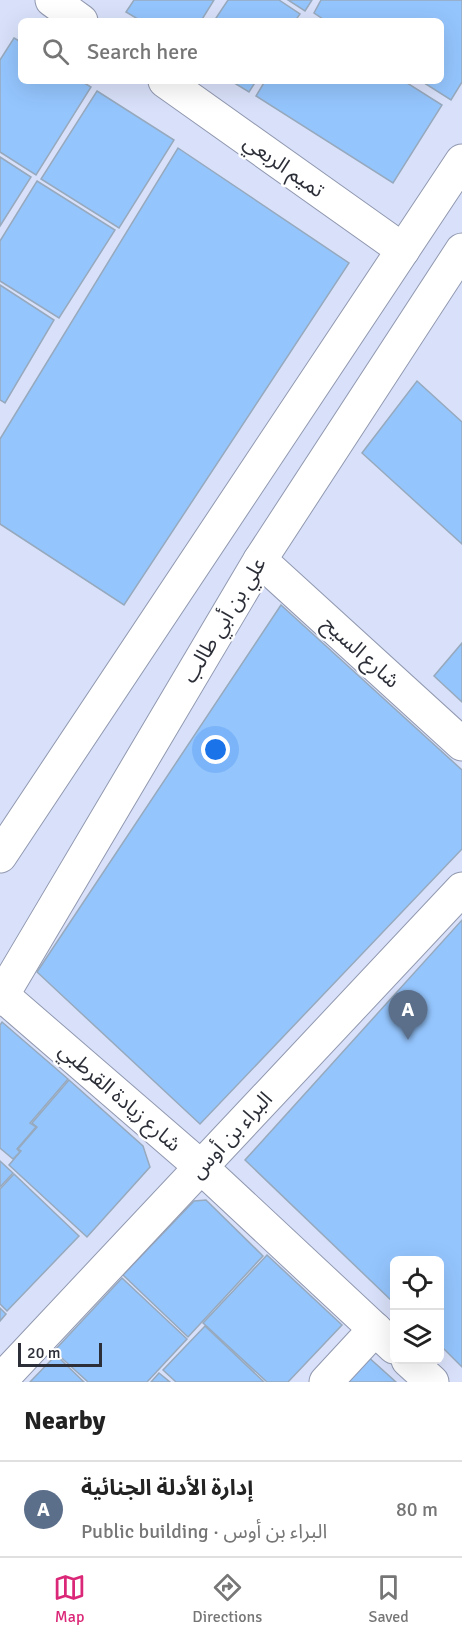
<!DOCTYPE html>
<meta charset="utf-8">
<style>
body{margin:0;font-family:Signika,"Noto Sans Arabic",sans-serif;background:#f6f6f6;color:#222}
.controls{position:absolute;right:18px;bottom:18px;display:grid;overflow:hidden;border-radius:9px;box-shadow:0 6px 24px #0002}
.controls button{width:54px;height:54px;display:grid;place-items:center;padding:0;border:0;border-bottom:2px solid #e0e0e0;background:#fff;color:#222;font:30px sans-serif}
.scale{position:absolute;left:18px;bottom:15px;width:84px;box-sizing:border-box;padding-left:6px;border:3px solid #2c2f38;border-top:0;font-size:16px;line-height:21px;white-space:nowrap;color:#2c2f38;-webkit-text-stroke:4px #fff;paint-order:stroke}
.you{position:absolute;left:216px;top:750px;width:21px;height:21px;margin:-15px;border:4px solid #fff;border-radius:50%;background:#1a73e8;box-shadow:0 0 0 9px #1a73e833}
.badge{display:grid;place-items:center;width:39px;height:39px;border-radius:50%;background:#db2777;color:#fff;font-size:20px;font-weight:700}
.pin{position:absolute;translate:-50% -50px;filter:drop-shadow(0 2px 3px #0008)}
.pin::after{content:'';position:absolute;top:32px;width:21px;height:18px;background:inherit;clip-path:polygon(0 0,100% 0,50% 100%)}
.list{margin:0;padding:0;list-style:none}
h2{display:flex;justify-content:space-between;align-items:center;height:78px;margin:0;padding:0 24px;font-size:26px}
h2 small{font-size:20px;font-weight:400;color:#767676}
.list li{display:grid;grid-template-columns:39px 1fr auto;gap:18px;align-items:center;box-sizing:border-box;height:96px;padding:0 24px;border-top:2px solid #e0e0e0}
.list b{display:block;font-size:22px;white-space:nowrap}
.list p{margin:0;font-size:20px;white-space:nowrap;color:#767676}
.list em{font-size:20px;font-style:normal;color:#767676}
.icon{flex:none;width:33px;height:33px;fill:none;stroke:currentColor;stroke-width:2;stroke-linecap:round;stroke-linejoin:round}
.map{position:relative;flex:none;width:462px;height:1382px;overflow:hidden}
.search{position:absolute;background:#fff;box-shadow:0 6px 24px #0002;left:18px;right:18px;top:18px;height:66px;display:flex;align-items:center;gap:15px;box-sizing:border-box;padding:0 21px;border-radius:9px;color:#767676;font-size:22px}
.sheet{height:174px;background:#fff}
nav{display:flex;justify-content:space-around;align-items:center;box-sizing:border-box;height:84px;border-top:2px solid #e0e0e0;background:#fff;font-size:16px;color:#767676}
nav a{display:grid;justify-items:center;gap:3px}
nav .on{color:#db2777}
.map>svg:first-child{display:block}
</style>
<div class="map">
<svg width="462" height="1382" viewBox="0 0 462 1382">
<rect width="100%" height="100%" fill="#d9e1fa"/>
<g fill="#94c5fd" stroke="#97a9bd" stroke-width="1.5">
<path d="M134,0H214L201,21H141L126,12Z"/>
<path d="M228,0H279L300,14L295,21H214Z"/>
<path d="M288,0H312L305,11Z"/>
<path d="M321,0H462V82L451,100L421,81H441V21H326L314,13Z"/>
<path d="M14,38L21,42V81H81L91,87L36,175L0,152V60Z"/>
<path d="M231,81H256L249,92Z"/>
<path d="M265,81H404L442,105L393,183L256,96Z"/>
<path d="M97,91L174,140L119,228L41,179Z"/>
<path d="M178,148L349,263L124,605L0,524V439Z"/>
<path d="M0,157L31,177L0,226Z"/>
<path d="M37,181L115,230L59,318L0,281V241Z"/>
<path d="M0,285L54,320L5,403L0,400Z"/>
<path d="M417,381L462,422V544L362,453Z"/>
<path d="M281,605L462,770V849L200,1124L37,972Z"/>
<path d="M462,643V702L434,676Z"/>
<path d="M462,920V1367L440,1345V1260H394V1303L245,1160Z"/>
<path d="M2,1022L68,1079L30,1123L36,1127L17,1149L20,1152L13,1159L0,1148V1025Z"/>
<path d="M69,1080L143,1146L150,1167L87,1237L9,1165L21,1151L18,1149L37,1127L32,1123Z"/>
<path d="M0,1161L13,1173L0,1187Z"/>
<path d="M14,1174L79,1236L7,1311L0,1304V1189Z"/>
<path d="M206,1200L263,1256L188,1337L123,1275L194,1201Z"/>
<path d="M267,1255L342,1325L288,1382H267L203,1323Z"/>
<path d="M122,1278L187,1339L147,1382H88L54,1351Z"/>
<path d="M0,1308L6,1314L0,1321Z"/>
<path d="M205,1326L264,1382H176L163,1370Z"/>
<path d="M56,1355L84,1382H30Z"/>
<path d="M366,1355L396,1382H341Z"/>
<path d="M159,1373L170,1382H151Z"/>
</g>
<g fill="none" stroke-linecap="round" stroke-linejoin="round">
<defs>
<g id="minor">
<path d="M52,0L81,21"/>
<path d="M165,81L403,250"/>
<path d="M260,560L462,744"/>
<path d="M2,995L201,1167L394,1347"/>
<path d="M408,1360L432,1382"/>
<path d="M0,1381L462,889"/>
<path d="M326,1382L375,1329"/>
</g>
<g id="major">
<path d="M0,856L462,161"/>
<path d="M0,999L260,560L462,250"/>
</g>
</defs>
<use href="#minor" stroke="#9199b0" stroke-width="35"/>
<use href="#major" stroke="#9199b0" stroke-width="35"/>
<use href="#minor" stroke="#fff" stroke-width="33"/>
<use href="#major" stroke="#fff" stroke-width="33"/>
</g>
<g text-anchor="middle" dominant-baseline="central" stroke-width="5" stroke-linejoin="round" paint-order="stroke">
<g font-size="21" fill="#2c2f38" stroke="#fff">
<text transform="translate(284 166) rotate(35)">تميم الربعي</text>
<text transform="translate(224 620) rotate(-59)">علي بن أبي طالب</text>
<text transform="translate(361 652) rotate(42)">شارع السيح</text>
<text transform="translate(120 1097) rotate(41)">شارع زيادة القرطبي</text>
<text transform="translate(231 1135) rotate(-47)">البراء بن أوس</text>
</g>
</g>
</svg>
<div class="controls">
<button><svg class="icon" aria-label="locate" viewBox="0 0 24 24"><circle cx="12" cy="12" r="6"/><path d="M12 2v4M12 18v4M2 12h4M18 12h4"/></svg></button>
<button><svg class="icon" aria-label="layers" viewBox="0 0 24 24"><path d="M12 4l9 5-9 5-9-5zM3 14l9 5 9-5"/></svg></button>
</div>
<div class="scale">20 m</div>
<div class="you"></div>
<div class="pin badge" style="left:408px;top:1040px;background:#5c6f8a">A</div>
<div class="search"><svg class="icon" aria-label="search" viewBox="0 0 24 24"><circle cx="10" cy="10" r="6"/><path d="M15 15l6 6"/></svg>Search here</div>
</div>
<section class="sheet">
<h2>Nearby<small></small></h2>
<ul class="list">
<li><span class="badge" style="background:#5c6f8a">A</span><div><b>إدارة الأدلة الجنائية</b><p>Public building · البراء بن أوس</p></div><em>80 m</em></li>
</ul>
</section>
<nav>
<a class="on"><svg class="icon" aria-label="map" viewBox="0 0 24 24"><path d="M3 6l6-2 6 2 6-2v14l-6 2-6-2-6 2zM9 4v14M15 6v14"/></svg>Map</a>
<a><svg class="icon" aria-label="directions" viewBox="0 0 24 24"><path d="M12 3l9 9-9 9-9-9zM9 14v-3h6M13 9l2 2-2 2"/></svg>Directions</a>
<a><svg class="icon" aria-label="saved" viewBox="0 0 24 24"><path d="M7 4h10v16l-5-4-5 4z"/></svg>Saved</a>
</nav>
